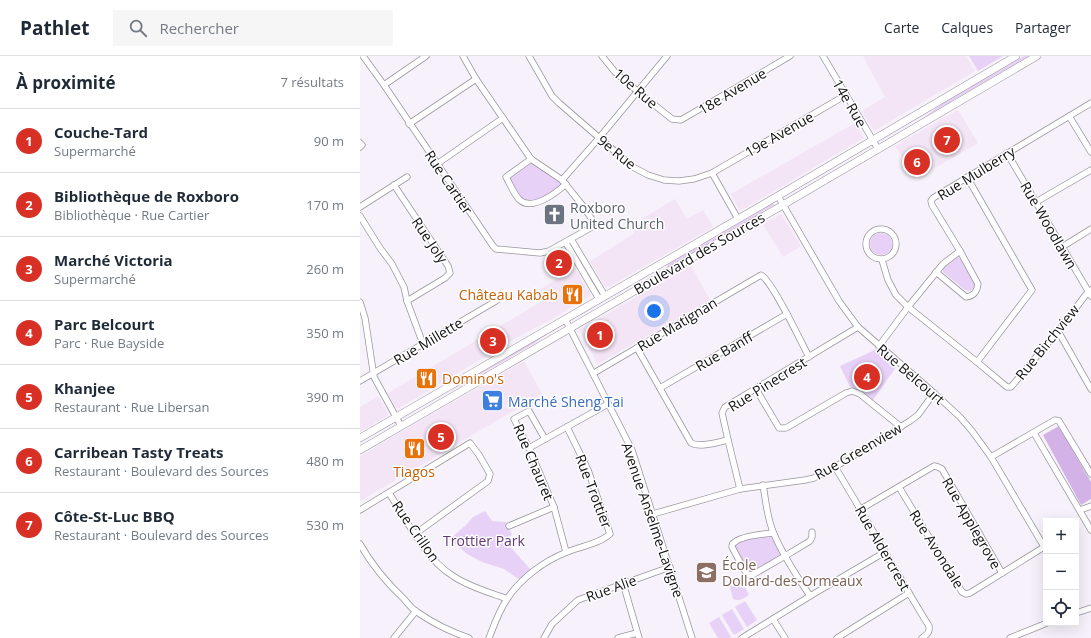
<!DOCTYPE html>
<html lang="fr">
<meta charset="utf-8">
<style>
body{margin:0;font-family:"Open Sans",sans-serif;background:#f6f6f7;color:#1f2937}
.controls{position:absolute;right:12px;bottom:12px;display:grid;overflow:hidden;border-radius:0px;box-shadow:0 4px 16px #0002}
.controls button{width:36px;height:36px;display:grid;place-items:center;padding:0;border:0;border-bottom:1px solid #e0e1e3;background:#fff;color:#1f2937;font:20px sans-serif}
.you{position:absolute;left:294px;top:255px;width:14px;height:14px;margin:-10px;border:3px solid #fff;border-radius:50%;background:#1a73e8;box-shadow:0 0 0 6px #1a73e833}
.badge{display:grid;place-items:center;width:26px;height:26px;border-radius:50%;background:#d93025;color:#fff;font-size:13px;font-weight:700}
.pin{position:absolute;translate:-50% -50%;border:2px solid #fff;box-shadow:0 1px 4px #0006}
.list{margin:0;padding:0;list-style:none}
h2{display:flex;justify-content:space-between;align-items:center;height:52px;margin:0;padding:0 16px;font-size:17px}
h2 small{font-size:13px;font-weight:400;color:#747a83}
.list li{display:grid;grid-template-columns:26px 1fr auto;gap:12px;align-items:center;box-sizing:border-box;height:64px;padding:0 16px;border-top:1px solid #e0e1e3}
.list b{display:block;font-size:15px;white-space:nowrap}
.list p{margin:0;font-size:13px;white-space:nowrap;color:#747a83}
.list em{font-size:13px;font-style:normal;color:#747a83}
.icon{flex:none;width:22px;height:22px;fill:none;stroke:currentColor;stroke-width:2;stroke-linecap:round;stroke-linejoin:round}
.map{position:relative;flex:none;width:731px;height:582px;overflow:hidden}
header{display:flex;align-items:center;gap:24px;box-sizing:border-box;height:56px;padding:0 20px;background:#fff;border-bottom:1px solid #e0e1e3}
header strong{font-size:19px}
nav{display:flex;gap:22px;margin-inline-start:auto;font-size:14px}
.search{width:280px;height:36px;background:#f6f6f7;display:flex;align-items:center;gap:10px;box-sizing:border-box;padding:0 14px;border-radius:0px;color:#747a83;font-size:15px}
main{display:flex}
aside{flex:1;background:#fff}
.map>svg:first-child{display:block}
</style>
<header>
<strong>Pathlet</strong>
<div class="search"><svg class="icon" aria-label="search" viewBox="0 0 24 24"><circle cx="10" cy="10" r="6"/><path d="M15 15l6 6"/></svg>Rechercher</div>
<nav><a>Carte</a><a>Calques</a><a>Partager</a></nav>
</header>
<main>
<aside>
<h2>À proximité<small>7 résultats</small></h2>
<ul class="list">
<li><span class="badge">1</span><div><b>Couche-Tard</b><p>Supermarché</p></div><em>90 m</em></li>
<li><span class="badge">2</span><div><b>Bibliothèque de Roxboro</b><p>Bibliothèque · Rue Cartier</p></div><em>170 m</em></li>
<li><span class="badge">3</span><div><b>Marché Victoria</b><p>Supermarché</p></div><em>260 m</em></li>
<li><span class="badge">4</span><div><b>Parc Belcourt</b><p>Parc · Rue Bayside</p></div><em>350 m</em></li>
<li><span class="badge">5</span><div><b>Khanjee</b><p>Restaurant · Rue Libersan</p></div><em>390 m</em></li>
<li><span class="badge">6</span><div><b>Carribean Tasty Treats</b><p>Restaurant · Boulevard des Sources</p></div><em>480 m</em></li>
<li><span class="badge">7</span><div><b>Côte-St-Luc BBQ</b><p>Restaurant · Boulevard des Sources</p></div><em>530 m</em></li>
</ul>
</aside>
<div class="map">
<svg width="731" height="582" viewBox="0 0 731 582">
<rect width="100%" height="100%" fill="#f6f1fa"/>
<g fill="#f3e4f6">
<path d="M503,0H606L615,15L514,75L502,55L525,41Z"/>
<path d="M598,54L618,87L559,121L547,99L542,101L535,90Z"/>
<path d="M495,67L504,82L380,155L371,138Z"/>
<path d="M315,143L327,163L343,154L353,171L248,231H245L230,205L274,178L275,167Z"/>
<path d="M421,158L441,190L423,201L403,168Z"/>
<path d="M331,210L350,244L238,308L219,274Z"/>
<path d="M215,212L231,239L194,262L158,281L39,352H36L28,337L184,244L179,234Z"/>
<path d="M164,305L182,338L0,445V400Z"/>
<path d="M18,340L28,357L27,360L0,376V351Z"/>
</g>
<g fill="#e8d1f6">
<path d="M609,0H643L618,15Z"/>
<path d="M664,0H670L563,62L586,45Z"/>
<path d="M171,103L206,128L173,147L156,141L148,119Z"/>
<path d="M413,147L414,149L307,212L308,208Z"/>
<circle cx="521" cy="188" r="11"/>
<path d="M596,201H598L601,203L615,228L614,232L610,235L605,234L583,216V211Z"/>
<path d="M188,277L175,287L90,336L119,317Z"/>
<path d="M517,293L536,311L513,344C506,338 499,331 490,331L480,310Z"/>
<path d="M125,455L132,465L146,466L148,472L152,478L146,486L171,514L160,524L144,513L122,506L107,498L90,483L106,469L113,461Z"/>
<path d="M410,479L422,499L394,516L390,517L387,515L374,491C379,482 400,481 410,479Z"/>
<path d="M381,524L389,539C384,542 380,546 373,543L370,531Z"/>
<path d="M385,545L397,564L387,571L375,551Z"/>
<path d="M372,553L384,573L374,579L362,559Z"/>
<path d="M359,561L371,581L369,582H358L349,567Z"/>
</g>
<path fill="#d3b2e7" d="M699,370L731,426V443L721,449L683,379Z"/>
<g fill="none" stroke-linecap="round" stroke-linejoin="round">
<defs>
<g id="minor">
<path d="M3,0L24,29L133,190L136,193L180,197L189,195L232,171L233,165L223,150L202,124L171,103L116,23L103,0"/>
<path d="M169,0L192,40L199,47L273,111L288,119L304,124L319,125L334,123L352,117L486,39"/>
<path d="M242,0L255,16L277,35L312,63L321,64L430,0"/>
<path d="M463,0L518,93"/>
<path d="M24,29L66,0"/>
<path d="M709,60L731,96"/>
<path d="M49,68L116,23"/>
<path d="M0,87L2,89L0,91"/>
<path d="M647,97L731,240"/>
<path d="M171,103L146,121C150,128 155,141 161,145C174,154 196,137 206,128"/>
<path d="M77,108L143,62"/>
<path d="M352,117L378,163"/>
<path d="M607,121L672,234L617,306"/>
<path d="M202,124L239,82L307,0"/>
<path d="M34,129L88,210L90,217L85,222L47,245"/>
<path d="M418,140L479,245L498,271L574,337L600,361L612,375L631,401L686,494"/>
<path d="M676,146L731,114"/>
<path d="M0,151L47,121"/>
<path d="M0,160L20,192L32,208L44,231L47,245L63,288"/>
<circle cx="521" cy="188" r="15"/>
<path d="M211,183L245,240"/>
<path d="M206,187L239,243"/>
<path d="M702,191L731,173"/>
<path d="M522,204L528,224L536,239L548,251L617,306L647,331H651L698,275L728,236L731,234"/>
<path d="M576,216L606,241C614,240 617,236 618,228L600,195L572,149L571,145L573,142L731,47"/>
<path d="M0,246L5,262L14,321L41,370"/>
<path d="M205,263L272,394L332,582"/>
<path d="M698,275L731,333"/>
<path d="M519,290L548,251L583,208L600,195"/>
<path d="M277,292L331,387C340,392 358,386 368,384"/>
<path d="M234,317L401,219C413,226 441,286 449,301"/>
<path d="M0,325L136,245"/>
<path d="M300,332L427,258"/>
<path d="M396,333L419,372H426L486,337L492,335L500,338L541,371"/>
<path d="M674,377L731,474"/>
<path d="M185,383L169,355L154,363L169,392L194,451L206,496"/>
<path d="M169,392L248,348"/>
<path d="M631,401L695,364L699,365L731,418"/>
<path d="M475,411C507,463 536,517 569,570C570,577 567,578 562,582"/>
<path d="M403,429C406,445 407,463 414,478C423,500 437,520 450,540"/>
<path d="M539,431L602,536L606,538L610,537L684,491"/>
<path d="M380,433L368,384L362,357L365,351L498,271"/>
<path d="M29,437C47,464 64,502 93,520C109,531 129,536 147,543"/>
<path d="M501,453L574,410L578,411L582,413L642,517"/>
<path d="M0,454L110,387L119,399L130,418L128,425L55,478"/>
<path d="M720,454L731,450"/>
<path d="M293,458L380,433L445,424L454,422L475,411L550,365L558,359L574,337"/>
<path d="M149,470L194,451"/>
<path d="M413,477C404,478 381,480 375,486C372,488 372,488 372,491L386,517L390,519L394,518L425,500L450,485L452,481V476"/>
<path d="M0,488C12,509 27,527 44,543C48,548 52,553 57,556C73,567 91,576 109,582"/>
<path d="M263,527L279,582"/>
<path d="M716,557L731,552"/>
<path d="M413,563L425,582"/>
<path d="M34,582L56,555"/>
<path d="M129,582C134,569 139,555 147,543C161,522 184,505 207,496C221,490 239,488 250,478L228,414L207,371"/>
<path d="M184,582L192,568L218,544L310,511"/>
<path d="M258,582L277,577"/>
<path d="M382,582L450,540L525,496"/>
<path d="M477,582L549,537"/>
<path d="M650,582L687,567"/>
</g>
<g id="major">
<path d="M0,382L404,148L656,0"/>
<path d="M0,394L416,153L677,0"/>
</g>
</defs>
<use href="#minor" stroke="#99959c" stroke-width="7"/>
<use href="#major" stroke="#99959c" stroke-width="8"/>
<use href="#minor" stroke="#fff" stroke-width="5.5"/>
<use href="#major" stroke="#fff" stroke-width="7"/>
</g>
<defs>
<symbol id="church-square" viewBox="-11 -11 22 22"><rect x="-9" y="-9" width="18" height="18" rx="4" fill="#6b7280" stroke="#fff"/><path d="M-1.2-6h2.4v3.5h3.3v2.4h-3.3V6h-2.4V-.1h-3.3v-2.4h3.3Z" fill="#fff"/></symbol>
<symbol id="restaurant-square" viewBox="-11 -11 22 22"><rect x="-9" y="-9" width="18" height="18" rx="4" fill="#e8710a" stroke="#fff"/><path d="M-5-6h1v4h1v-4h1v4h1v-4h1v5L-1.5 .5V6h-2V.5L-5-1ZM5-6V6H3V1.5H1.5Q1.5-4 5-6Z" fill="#fff"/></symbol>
<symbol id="supermarket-square" viewBox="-11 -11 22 22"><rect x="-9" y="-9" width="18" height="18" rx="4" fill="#3f7fe0" stroke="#fff"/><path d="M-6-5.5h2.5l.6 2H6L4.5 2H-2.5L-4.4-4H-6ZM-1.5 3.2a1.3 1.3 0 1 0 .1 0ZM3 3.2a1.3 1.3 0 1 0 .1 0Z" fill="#fff"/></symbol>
<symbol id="school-square" viewBox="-11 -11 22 22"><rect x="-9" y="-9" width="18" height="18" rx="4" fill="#8d6e63" stroke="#fff"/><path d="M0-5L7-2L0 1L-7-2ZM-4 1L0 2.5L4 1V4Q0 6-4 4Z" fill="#fff"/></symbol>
</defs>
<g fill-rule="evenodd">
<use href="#church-square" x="182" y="146" width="25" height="25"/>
<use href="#restaurant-square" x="200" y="226" width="25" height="25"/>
<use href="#restaurant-square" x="54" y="310" width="25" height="25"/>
<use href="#supermarket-square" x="120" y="332" width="25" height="25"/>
<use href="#restaurant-square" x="42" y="380" width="25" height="25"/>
<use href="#school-square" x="334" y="504" width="25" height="25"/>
</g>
<g text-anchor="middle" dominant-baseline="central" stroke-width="3" stroke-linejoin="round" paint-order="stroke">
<g font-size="14" fill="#110f12" stroke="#fff">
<text transform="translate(276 32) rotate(41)">10e Rue</text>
<text transform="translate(372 35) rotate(-31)">18e Avenue</text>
<text transform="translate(490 47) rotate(60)">14e Rue</text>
<text transform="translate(419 78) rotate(-30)">19e Avenue</text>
<text transform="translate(257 96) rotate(39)">9e Rue</text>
<text transform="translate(616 117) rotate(-32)">Rue Mulberry</text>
<text transform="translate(89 126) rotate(56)">Rue Cartier</text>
<text transform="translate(689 169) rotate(60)">Rue Woodlawn</text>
<text transform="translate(70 184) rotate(56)">Rue Joly</text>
<text transform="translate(339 197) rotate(-30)">Boulevard des Sources</text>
<text transform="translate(317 268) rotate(-31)">Rue Matignan</text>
<text transform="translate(68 285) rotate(-31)">Rue Millette</text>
<text transform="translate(687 286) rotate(-51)">Rue Birchview</text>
<text transform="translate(364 295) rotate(-30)">Rue Banff</text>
<text transform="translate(551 318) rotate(41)">Rue Belcourt</text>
<text transform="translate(407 328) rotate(-32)">Rue Pinecrest</text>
<text transform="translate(498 395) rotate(-30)">Rue Greenview</text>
<text transform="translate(174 406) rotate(67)">Rue Chauret</text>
<text transform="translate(234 435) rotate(69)">Rue Trottier</text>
<text transform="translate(293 464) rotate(71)">Avenue Anselme-Lavigne</text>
<text transform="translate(612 467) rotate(60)">Rue Applegrove</text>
<text transform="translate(56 475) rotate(55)">Rue Crillon</text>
<text transform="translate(523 492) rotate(60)">Rue Aldercrest</text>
<text transform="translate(577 493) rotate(58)">Rue Avondale</text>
<text transform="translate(251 532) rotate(-20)">Rue Alie</text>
</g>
<g font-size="14" fill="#5b616d" stroke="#fff" text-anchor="start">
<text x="210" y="151">Roxboro<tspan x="210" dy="16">United Church</tspan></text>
</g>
<g font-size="14" fill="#c56008" stroke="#fff" text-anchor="end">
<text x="198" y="238">Château Kabab</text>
<text x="82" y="322" text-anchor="start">Domino's</text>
<text x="54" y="415" text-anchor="middle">Tiagos</text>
</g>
<g font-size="14" fill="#366cbe" stroke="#fff" text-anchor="start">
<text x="148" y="345">Marché Sheng Tai</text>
</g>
<g font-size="14" fill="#603675" stroke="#fff">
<text x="124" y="484">Trottier Park</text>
</g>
<g font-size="14" fill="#785e54" stroke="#fff" text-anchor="start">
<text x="362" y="508">École<tspan x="362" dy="16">Dollard-des-Ormeaux</tspan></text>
</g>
</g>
</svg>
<div class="controls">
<button>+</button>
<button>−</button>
<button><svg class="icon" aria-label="locate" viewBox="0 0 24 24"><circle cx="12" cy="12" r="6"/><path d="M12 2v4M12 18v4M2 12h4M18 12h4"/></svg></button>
</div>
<div class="you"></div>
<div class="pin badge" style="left:240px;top:279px">1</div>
<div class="pin badge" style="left:199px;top:207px">2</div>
<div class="pin badge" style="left:133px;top:285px">3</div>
<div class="pin badge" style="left:507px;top:321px">4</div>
<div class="pin badge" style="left:81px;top:381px">5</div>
<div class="pin badge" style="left:557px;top:106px">6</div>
<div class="pin badge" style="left:587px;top:84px">7</div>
</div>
</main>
